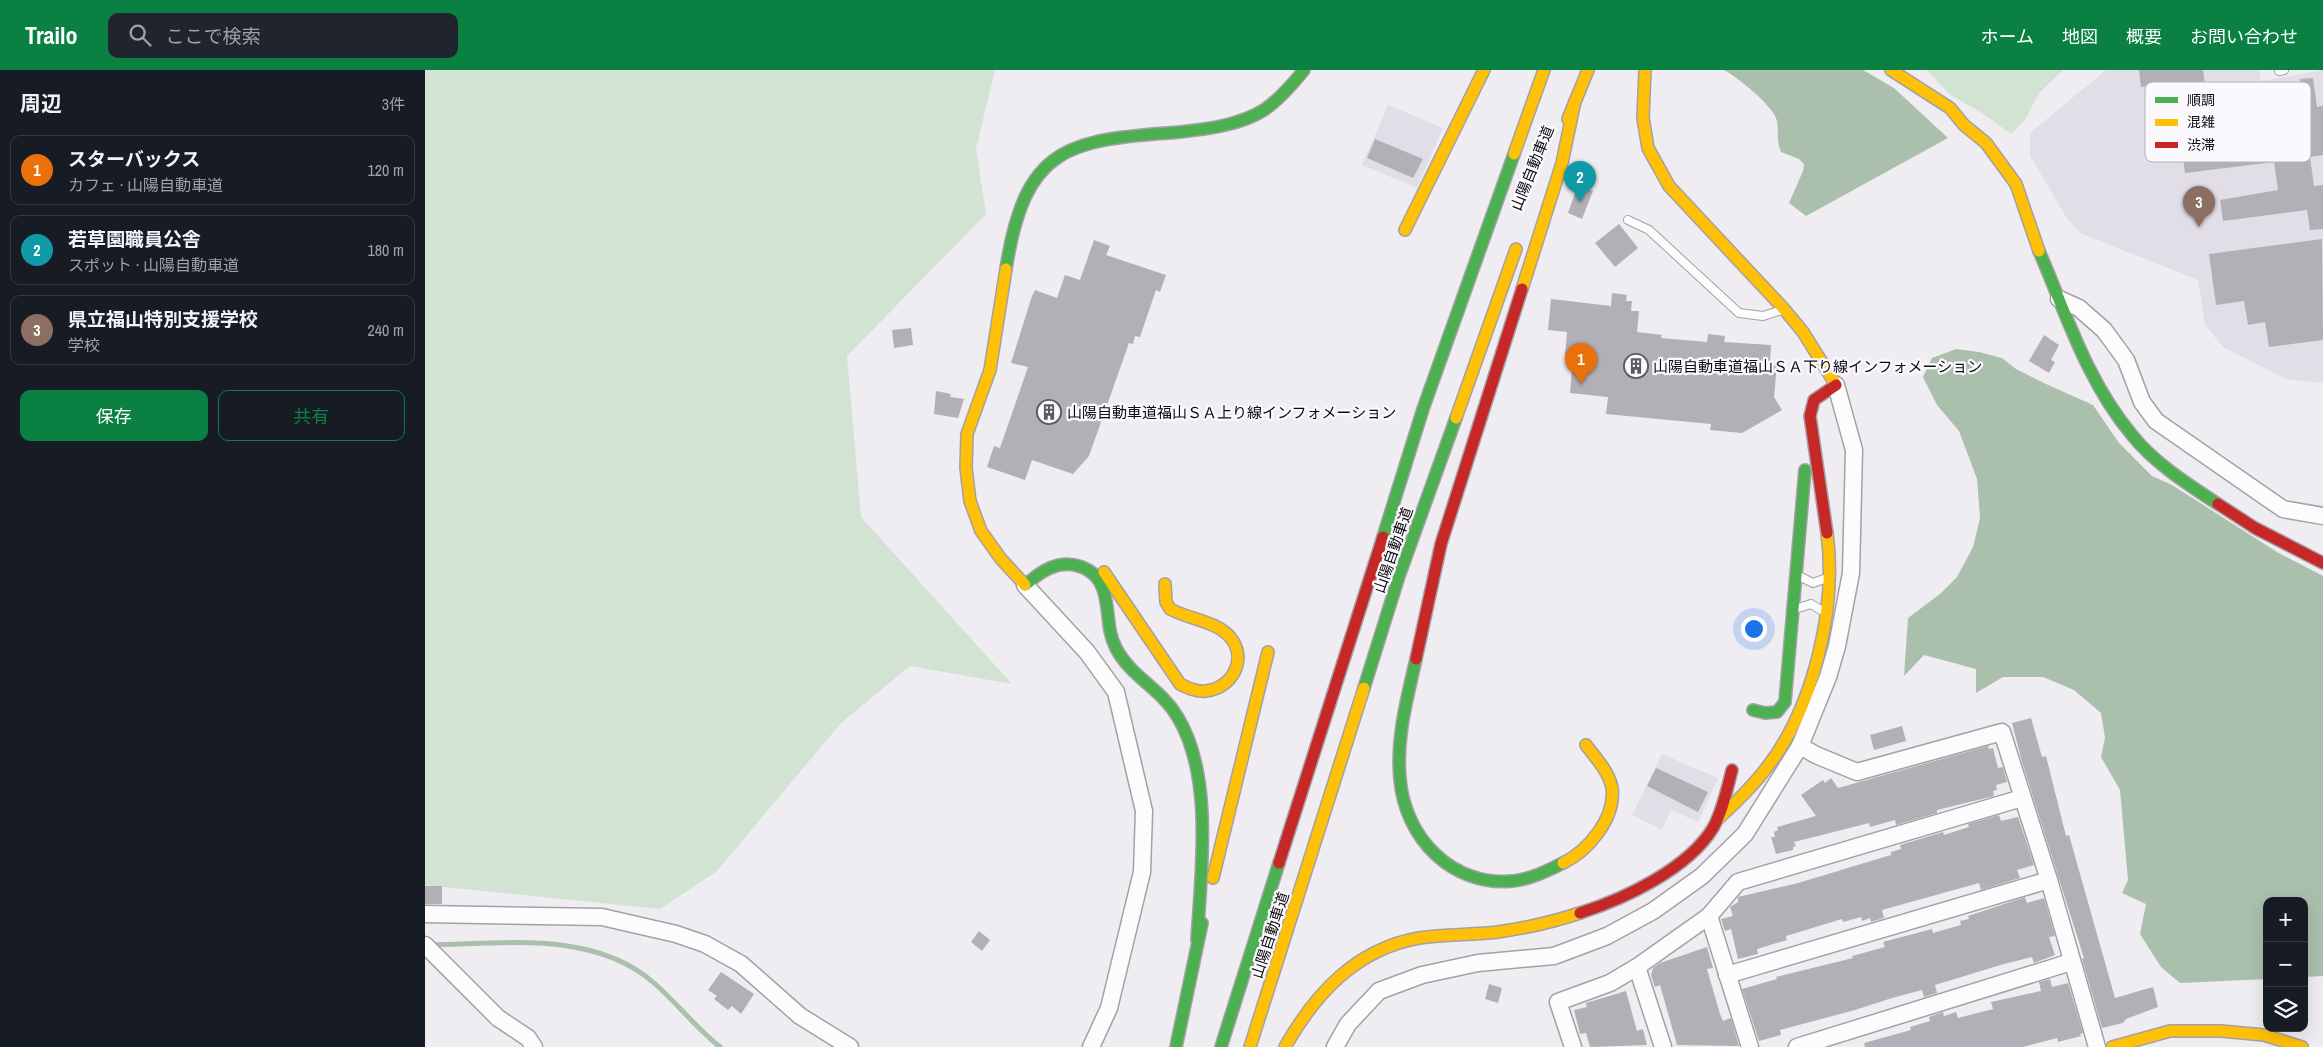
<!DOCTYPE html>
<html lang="ja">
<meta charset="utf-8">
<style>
body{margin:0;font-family:"Archivo Narrow","Noto Sans JP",sans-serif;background:#20242c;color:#f1f3f6}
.controls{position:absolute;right:15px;bottom:15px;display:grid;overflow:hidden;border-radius:10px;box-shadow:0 5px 20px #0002}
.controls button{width:45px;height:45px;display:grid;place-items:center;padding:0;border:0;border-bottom:1px solid #363941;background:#171b24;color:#f1f3f6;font:25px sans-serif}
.you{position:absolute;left:1328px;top:558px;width:18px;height:18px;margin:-12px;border:4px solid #fff;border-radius:50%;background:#1a73e8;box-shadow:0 0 0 8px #1a73e833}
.badge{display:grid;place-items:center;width:32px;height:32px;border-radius:50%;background:#0b8043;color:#fff;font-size:16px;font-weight:700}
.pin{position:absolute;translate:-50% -41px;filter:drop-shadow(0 1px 2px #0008)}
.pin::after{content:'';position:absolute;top:26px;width:18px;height:15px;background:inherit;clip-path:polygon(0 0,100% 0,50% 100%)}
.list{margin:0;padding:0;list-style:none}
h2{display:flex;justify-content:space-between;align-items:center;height:65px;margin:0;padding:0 20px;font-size:21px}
h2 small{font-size:16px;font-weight:400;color:#9ea1a6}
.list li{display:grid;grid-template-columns:32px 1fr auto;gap:15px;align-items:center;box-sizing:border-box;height:70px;margin:0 10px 10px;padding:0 10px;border:1px solid #363941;border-radius:10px}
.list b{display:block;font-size:19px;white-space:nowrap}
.list p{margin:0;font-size:16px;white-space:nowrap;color:#9ea1a6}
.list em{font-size:16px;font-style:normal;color:#9ea1a6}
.actions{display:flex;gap:10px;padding:15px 20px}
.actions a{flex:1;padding:11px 0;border:1px solid #0b8043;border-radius:10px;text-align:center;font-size:18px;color:#0b8043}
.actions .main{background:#0b8043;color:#fff}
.icon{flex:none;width:28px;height:28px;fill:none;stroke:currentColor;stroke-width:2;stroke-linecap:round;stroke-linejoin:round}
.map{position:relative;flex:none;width:1898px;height:977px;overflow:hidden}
header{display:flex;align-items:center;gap:30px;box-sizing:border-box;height:70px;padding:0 25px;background:#0b8043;color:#fff}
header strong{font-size:24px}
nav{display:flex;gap:28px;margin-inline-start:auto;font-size:18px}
.search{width:350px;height:45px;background:#20242c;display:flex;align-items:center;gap:12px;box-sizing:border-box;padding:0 18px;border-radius:10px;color:#9ea1a6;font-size:19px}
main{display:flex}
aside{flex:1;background:#171b24}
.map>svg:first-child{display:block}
</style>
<header>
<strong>Trailo</strong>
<div class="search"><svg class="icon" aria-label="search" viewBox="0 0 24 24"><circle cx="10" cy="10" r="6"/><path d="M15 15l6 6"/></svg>ここで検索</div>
<nav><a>ホーム</a><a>地図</a><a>概要</a><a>お問い合わせ</a></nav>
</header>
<main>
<aside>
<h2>周辺<small>3件</small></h2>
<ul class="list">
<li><span class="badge" style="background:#e8710a">1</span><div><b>スターバックス</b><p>カフェ · 山陽自動車道</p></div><em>120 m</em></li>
<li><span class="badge" style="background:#0f9aa8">2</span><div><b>若草園職員公舎</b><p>スポット · 山陽自動車道</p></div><em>180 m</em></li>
<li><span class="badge" style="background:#8d6e63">3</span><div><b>県立福山特別支援学校</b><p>学校</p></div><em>240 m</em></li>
</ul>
<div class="actions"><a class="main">保存</a><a>共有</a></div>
</aside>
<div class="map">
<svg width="1898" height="977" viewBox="0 0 1898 977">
<rect width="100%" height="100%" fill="#efedf1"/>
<g fill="#e2dee8">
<path d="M1681,0H1834L1836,11L1898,0V313L1861,309L1798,277L1780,255L1773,210L1657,164L1643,150L1605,86V63Z"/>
<path d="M963,35L1018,58L992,118L937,95Z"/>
<path d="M1237,684L1293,708L1273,752L1246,740L1237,760L1207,745Z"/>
</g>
<g fill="#d2e3d4">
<path d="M0,0H570L551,79L561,144L422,286L436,447L587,614L485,596L416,653L292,801L235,839L0,815Z"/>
<path d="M1502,0H1638L1614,23L1600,50L1586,64L1557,43L1524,24Z"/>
</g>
<g fill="#abc0ac">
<path d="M1299,0H1438L1469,18L1523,68L1381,146L1364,133L1378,101L1379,94L1374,89L1356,82C1351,69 1354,64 1352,51C1349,36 1312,7 1299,0Z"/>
<path d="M1531,279L1554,282L1577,288L1591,299L1621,314L1668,335L1694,373L1727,406L1747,415L1852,482L1898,506V906L1879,907V831H1842V909L1755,913L1736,897L1715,864L1721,834L1697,823L1703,810L1695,720L1676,687L1680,668L1676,643L1649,620L1618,607H1578L1551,623V599L1499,585L1479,606L1483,548L1515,524L1532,507L1548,477L1555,448L1552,409L1534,361L1512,335L1498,307L1507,288Z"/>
</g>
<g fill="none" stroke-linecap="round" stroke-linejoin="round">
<path stroke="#abc0ac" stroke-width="5" d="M5,875C79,874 169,860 229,913C252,933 271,958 295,977"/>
</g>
<g fill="#b2afb7">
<path d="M1714,0H1778L1783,35L1803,32L1807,64L1880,54L1875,9L1888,8L1892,37L1898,36V85L1885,87L1889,116L1898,115V159L1885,160L1882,140L1798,151L1795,130L1853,120L1849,92L1760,103L1749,12L1716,17Z"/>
<path d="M950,69L998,89L988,108L942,88Z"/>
<path d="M1153,115L1168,121L1157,149L1143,143Z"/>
<path d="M1194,154L1213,178L1190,197L1170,173Z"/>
<path d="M1897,169L1898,270L1844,277L1840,252L1823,255L1819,231L1791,235L1784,184Z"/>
<path d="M669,170L685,176L681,185L741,205L735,222L731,220L715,267L710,266L708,274L704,273L664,386L648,404L607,390L600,410L562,397L569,376L575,378L603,297L586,293L607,226L610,220L632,228L640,205L655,210Z"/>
<path d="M1187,223L1202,225L1201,231H1207L1206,241H1214L1212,262L1237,265L1236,268L1282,272L1283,264L1300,266L1299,272L1346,275L1345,294L1352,295L1349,327L1357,340L1317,363L1285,360L1286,354L1181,344L1183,327L1145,323L1148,287L1140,286L1142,262L1123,260L1126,229L1186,236Z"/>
<path d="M486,258L488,275L469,278L467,260Z"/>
<path d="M1619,265L1634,275L1626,290L1630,292L1624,303L1604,291Z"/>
<path d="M511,321L526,324L525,327L539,329L533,348L509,344Z"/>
<path d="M1606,648L1617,687L1621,686L1641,766L1644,765L1690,928L1728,917L1733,937L1701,949L1698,953L1677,958L1657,889L1659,888L1597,692L1587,653Z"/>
<path d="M1477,656L1481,671L1449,680L1445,665Z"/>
<path d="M1563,676L1564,679L1568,678L1573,698L1578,697L1582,712L1571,715L1572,720L1568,721L1569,726L1512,740V743L1471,755L1470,750L1445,757L1444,753L1369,772L1371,776L1368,777V780L1351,784L1346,767H1350L1349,762L1353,760L1352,757L1391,746L1376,725L1398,710L1400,713L1406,708L1413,718Z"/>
<path d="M1231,698L1283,722L1273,742L1222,716Z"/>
<path d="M1574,745L1576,751L1593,747L1609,795L1592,800L1595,808L1556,820L1554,813L1457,840L1459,848L1446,852L1445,848L1437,851L1436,847L1418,852L1417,849L1361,866L1362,870L1332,879L1333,884L1313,889L1306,859L1300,861L1296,849L1308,846L1305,837L1313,832V827L1373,813L1466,785V782L1476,779L1475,775L1518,762L1519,765L1544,757L1543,754Z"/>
<rect x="0" y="816" width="17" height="18"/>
<path d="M1600,827L1602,833L1619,828L1630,866L1624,867L1630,885L1609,893L1607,887L1579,894L1510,915L1512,923L1499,927L1497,920L1467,928L1430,940L1355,960L1356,965L1334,971L1317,919L1352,909L1351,907L1428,888L1427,886L1460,877L1458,872L1507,859L1508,863L1536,855L1535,851L1544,849L1543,846Z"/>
<path d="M554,861L565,870L557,881L546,872Z"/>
<path d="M1282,877L1288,898L1282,899L1295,944L1298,951L1306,948L1314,976L1252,975L1235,915L1230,917L1226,905L1228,898L1235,893Z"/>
<path d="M296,902L329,924L316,944L307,936L303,940L289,929L292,926L283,920Z"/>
<path d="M1625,909L1627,917L1643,913L1658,963L1655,964L1656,966L1633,972L1632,968L1598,977H1440L1439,973L1486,960L1485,957L1505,951L1504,947L1518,942L1519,946L1531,942L1533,948L1568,939L1566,932L1616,921L1614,912Z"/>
<path d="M1064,914L1077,918L1073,933L1060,929Z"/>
<path d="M1201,921L1212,961L1218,959L1222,975L1165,977L1161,963L1155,964L1149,940L1162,937L1161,933Z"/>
</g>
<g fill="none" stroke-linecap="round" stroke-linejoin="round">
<defs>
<g id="lane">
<path d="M1854,1L1859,0"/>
<path d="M1203,150L1224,160L1314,243L1338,246L1357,240"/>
<path d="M1376,507L1388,513L1399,509"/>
<path d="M1373,538L1386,534L1396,540"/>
</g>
<g id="street">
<path d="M1634,229L1654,238L1679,260L1701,290L1717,332L1731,351L1858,439L1898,446"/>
<path d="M600,515L662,582L691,622L719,741L717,802L684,938L666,977"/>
<path d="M1375,676L1391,685L1432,702L1577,662L1624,810L1672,977"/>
<path d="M0,844L177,847L251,864L280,874L316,894L375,946L425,977"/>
<path d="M0,875L73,948L103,968L109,977"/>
<path d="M1302,905L1624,810"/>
<path d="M910,977L923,954L954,921L997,905L1053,893L1129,886L1182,866L1228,841L1277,806L1320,764L1375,676L1403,607L1412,576L1426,503L1429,380L1411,315"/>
<path d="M1148,977L1133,932L1185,913L1212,897"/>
<path d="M1238,977L1212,897L1284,846"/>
<path d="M1325,977L1284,846L1313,812L1597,728"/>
<path d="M1372,977L1646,892"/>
</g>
<g id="fast">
<path d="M1614,181C1641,243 1662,312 1707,365C1729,393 1764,415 1793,434"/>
<path d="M581,199C600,76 642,70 755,62C783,59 815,55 839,40C855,29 867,15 879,0"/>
<path d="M958,467L998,339L1089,84"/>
<path d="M600,515C608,509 615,502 625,498C645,489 671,497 678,519C685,538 681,560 691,578C705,606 736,619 752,646C789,705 776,803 772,870"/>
<path d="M991,589C982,629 971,668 975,709C980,768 1027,817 1088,811C1106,809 1122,801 1138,793"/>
<path d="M939,618L974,506L1031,348"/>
<path d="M1328,640L1340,643L1352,642L1360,632L1380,400"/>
<path d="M751,977L777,853"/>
<path d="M796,977L854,793"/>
</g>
<g id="slow">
<path d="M1220,0L1218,48L1223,78L1244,116L1359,239L1378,262L1411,315"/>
<path d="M1466,0L1525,38L1539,55L1561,73L1591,114L1614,181"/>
<path d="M1143,49L1163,0"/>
<path d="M1089,84L1119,0"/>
<path d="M980,160L1059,0"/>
<path d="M581,199L565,300L542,364L541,398L545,431L556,461L576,489L600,515"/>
<path d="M1097,219L1137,93L1150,31"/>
<path d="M1031,348L1091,179"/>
<path d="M679,502L755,614C763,618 771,622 781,621C808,618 823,588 805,567C791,551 763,549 745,539L741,532L740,514"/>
<path d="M1293,749C1311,732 1328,716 1343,696C1389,636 1412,537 1402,463"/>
<path d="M1138,793C1163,781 1191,748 1187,718C1184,702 1171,688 1161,675"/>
<path d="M788,808L843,582"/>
<path d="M825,977L939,618"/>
<path d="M860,977C890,924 931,879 994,868C1020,864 1047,865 1073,862C1101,858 1128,852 1155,843"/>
<path d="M1687,977L1745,961H1796L1839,965L1877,977"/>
</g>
<g id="jam">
<path d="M1793,434L1830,458L1898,493"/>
<path d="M1402,463L1385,346L1389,330L1411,315"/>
<path d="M991,589L1016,474L1097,219"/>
<path d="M854,793L958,467"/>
<path d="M1155,843C1199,829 1263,799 1288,758C1298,740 1302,719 1307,700"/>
</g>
</defs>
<use href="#lane" stroke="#a3a1a5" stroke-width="10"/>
<use href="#street" stroke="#a3a1a5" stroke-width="19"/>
<use href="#fast" stroke="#a3a1a5" stroke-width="14"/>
<use href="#slow" stroke="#a3a1a5" stroke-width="14"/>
<use href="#jam" stroke="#a3a1a5" stroke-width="14"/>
<use href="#lane" stroke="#fdfcfd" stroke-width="8"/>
<use href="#street" stroke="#fdfcfd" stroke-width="16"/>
<use href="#fast" stroke="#4caf50" stroke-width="11"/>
<use href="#slow" stroke="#ffc107" stroke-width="11"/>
<use href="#jam" stroke="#c62828" stroke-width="11"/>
</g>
<defs>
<symbol id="building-ring" viewBox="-11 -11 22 22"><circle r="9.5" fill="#fbf9fe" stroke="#5b5a5d" stroke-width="1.5"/><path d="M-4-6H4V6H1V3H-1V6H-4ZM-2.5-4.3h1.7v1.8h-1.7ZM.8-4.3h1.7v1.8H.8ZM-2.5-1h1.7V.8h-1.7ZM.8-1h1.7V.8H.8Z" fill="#5b5a5d"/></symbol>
</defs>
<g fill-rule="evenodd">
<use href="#building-ring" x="1197" y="282" width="28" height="28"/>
<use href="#building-ring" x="610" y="328" width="28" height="28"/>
</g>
<g text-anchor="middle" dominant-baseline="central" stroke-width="4.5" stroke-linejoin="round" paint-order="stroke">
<g font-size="15" fill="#0c0b0e" stroke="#fbf9fe">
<text transform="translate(1107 98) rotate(-68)">山陽自動車道</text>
<text transform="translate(968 480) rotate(-71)">山陽自動車道</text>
<text transform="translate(845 865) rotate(-72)">山陽自動車道</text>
</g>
<g font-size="15" fill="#0c0b0e" stroke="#fbf9fe" text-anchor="start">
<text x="1228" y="296">山陽自動車道福山ＳＡ下り線インフォメーション</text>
<text x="642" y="342">山陽自動車道福山ＳＡ上り線インフォメーション</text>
</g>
</g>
<rect x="1720" y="12" width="166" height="80" rx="8" fill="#fbf9fe" stroke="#b3b2b6" stroke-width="1"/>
<rect x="1730" y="27" width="23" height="6" fill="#4caf50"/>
<rect x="1730" y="49" width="23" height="7" fill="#ffc107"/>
<rect x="1730" y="72" width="23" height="6" fill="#c62828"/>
<g font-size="14" fill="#0c0b0e">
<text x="1762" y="35">順調</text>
<text x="1762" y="57">混雑</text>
<text x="1762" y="80">渋滞</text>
</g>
</svg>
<div class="controls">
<button>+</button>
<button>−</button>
<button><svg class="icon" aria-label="layers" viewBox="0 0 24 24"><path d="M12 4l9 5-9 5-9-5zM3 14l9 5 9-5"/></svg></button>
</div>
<div class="you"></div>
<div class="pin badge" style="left:1156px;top:314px;background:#e8710a">1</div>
<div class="pin badge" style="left:1155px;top:132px;background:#0f9aa8">2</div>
<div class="pin badge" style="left:1774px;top:157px;background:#8d6e63">3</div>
</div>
</main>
